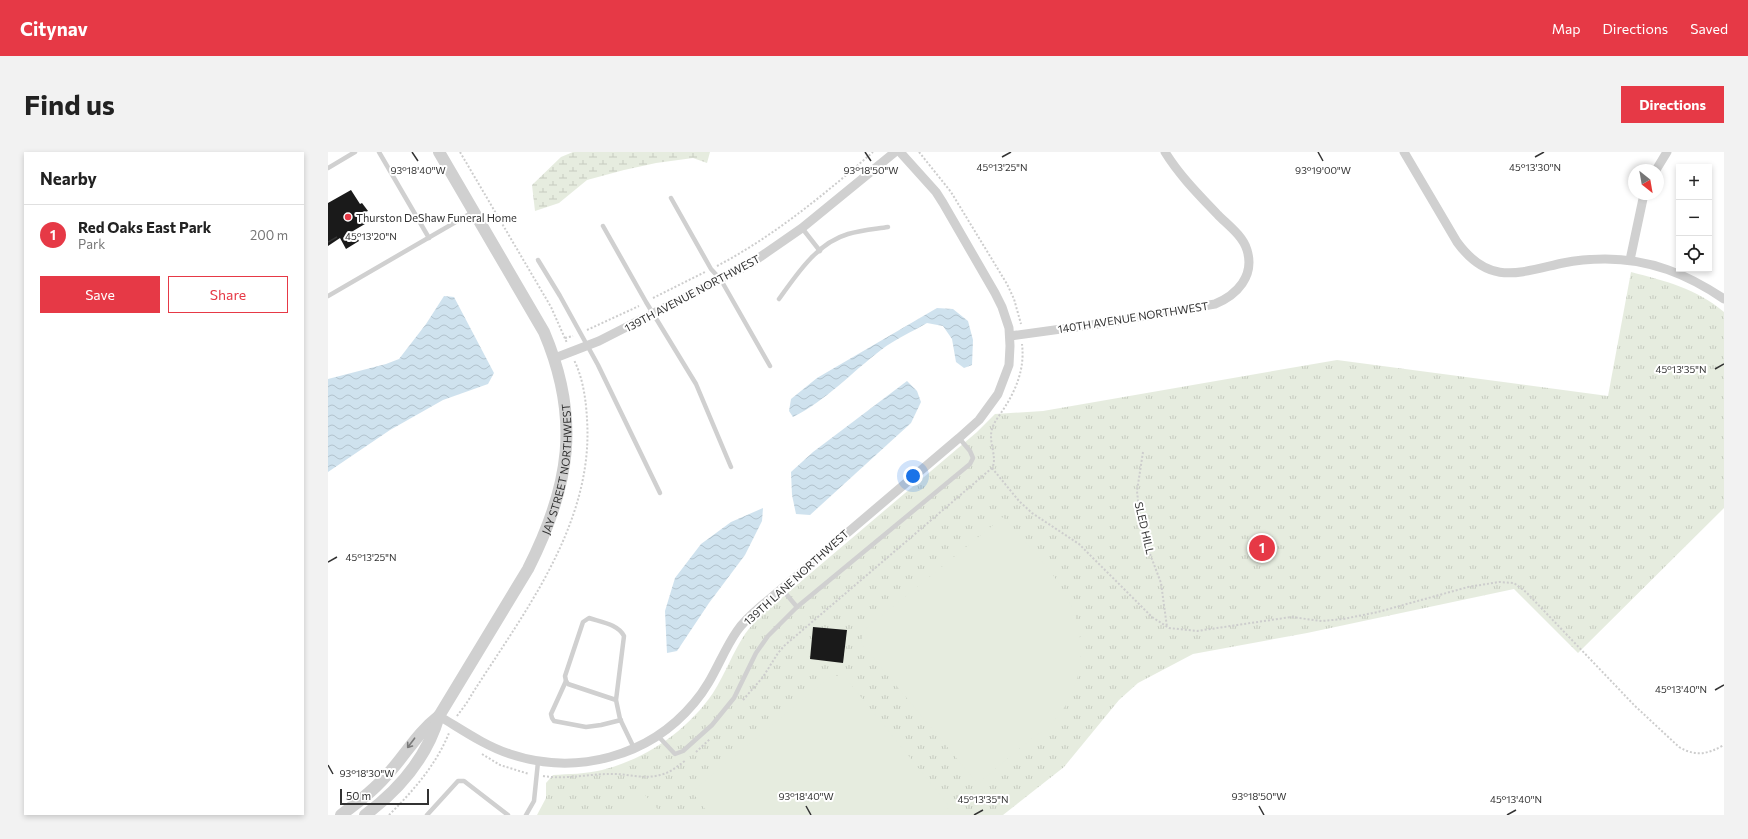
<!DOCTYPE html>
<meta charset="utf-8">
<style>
body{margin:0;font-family:Commissioner,sans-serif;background:#f2f2f2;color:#222}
.controls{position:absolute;right:12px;top:12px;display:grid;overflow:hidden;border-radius:0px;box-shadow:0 2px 6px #0003}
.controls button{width:36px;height:36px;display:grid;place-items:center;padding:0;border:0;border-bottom:1px solid #e0e0e0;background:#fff;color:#222;font:20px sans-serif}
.compass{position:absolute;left:1300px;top:12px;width:36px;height:36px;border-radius:50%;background:#fff;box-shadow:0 2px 6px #0003;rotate:149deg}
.scale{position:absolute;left:12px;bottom:10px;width:89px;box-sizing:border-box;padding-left:4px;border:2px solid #333;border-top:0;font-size:11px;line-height:14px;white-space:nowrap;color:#333;-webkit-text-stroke:3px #fff;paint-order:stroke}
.you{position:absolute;left:585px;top:324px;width:14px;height:14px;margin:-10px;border:3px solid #fff;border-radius:50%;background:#1a73e8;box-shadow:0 0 0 6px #1a73e833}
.badge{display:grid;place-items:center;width:26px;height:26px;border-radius:50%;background:#e63946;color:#fff;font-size:13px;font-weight:700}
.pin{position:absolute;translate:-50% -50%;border:2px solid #fff;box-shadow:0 1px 4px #0006}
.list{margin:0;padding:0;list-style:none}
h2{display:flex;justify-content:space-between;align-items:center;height:52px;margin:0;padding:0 16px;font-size:17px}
h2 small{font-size:13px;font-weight:400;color:#767676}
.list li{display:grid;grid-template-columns:26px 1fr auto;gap:12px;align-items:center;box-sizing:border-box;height:60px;padding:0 16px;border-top:1px solid #e0e0e0}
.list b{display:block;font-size:15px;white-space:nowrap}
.list p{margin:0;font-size:13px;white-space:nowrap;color:#767676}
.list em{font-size:13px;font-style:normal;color:#767676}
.actions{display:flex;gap:8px;padding:12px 16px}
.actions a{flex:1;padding:9px 0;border:1px solid #e63946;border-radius:0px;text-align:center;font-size:14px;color:#e63946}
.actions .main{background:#e63946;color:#fff}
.icon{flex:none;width:22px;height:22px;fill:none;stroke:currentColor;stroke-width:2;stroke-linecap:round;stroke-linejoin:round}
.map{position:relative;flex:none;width:1396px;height:663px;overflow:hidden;border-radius:0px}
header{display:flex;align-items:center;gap:24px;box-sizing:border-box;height:56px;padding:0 20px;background:#e63946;color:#fff}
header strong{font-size:19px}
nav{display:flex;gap:22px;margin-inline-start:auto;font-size:14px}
.intro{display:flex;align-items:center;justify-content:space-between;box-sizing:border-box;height:96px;padding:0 24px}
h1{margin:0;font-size:28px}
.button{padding:10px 18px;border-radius:0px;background:#e63946;color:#fff;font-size:14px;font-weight:700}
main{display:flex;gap:24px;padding:0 24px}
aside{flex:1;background:#fff;border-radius:0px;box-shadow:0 2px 6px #0003}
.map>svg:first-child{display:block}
</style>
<header>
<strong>Citynav</strong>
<nav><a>Map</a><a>Directions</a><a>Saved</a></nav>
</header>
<div class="intro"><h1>Find us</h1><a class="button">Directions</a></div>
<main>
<aside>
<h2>Nearby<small></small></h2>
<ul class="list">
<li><span class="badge">1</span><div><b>Red Oaks East Park</b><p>Park</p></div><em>200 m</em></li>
</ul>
<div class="actions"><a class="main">Save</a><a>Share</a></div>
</aside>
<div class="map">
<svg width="1396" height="663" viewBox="0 0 1396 663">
<defs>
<pattern id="grass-tufts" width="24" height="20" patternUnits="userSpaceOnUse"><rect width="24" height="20" fill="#e6ecdf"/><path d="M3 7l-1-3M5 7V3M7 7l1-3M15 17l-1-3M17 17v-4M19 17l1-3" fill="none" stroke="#c6cbc0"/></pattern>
<pattern id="wetland-marsh" width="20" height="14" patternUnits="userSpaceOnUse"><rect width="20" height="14" fill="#e6ecdf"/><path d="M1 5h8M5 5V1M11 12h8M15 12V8" fill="none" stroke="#c6cbc0"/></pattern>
<pattern id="water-waves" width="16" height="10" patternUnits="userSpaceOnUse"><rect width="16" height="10" fill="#cfe2ee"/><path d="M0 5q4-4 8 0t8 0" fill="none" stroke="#b2c2cd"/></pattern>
</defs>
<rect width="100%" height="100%" fill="#fff"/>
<path fill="url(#grass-tufts)" d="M1303,120C1337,129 1368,136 1396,160V356L1250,501L1186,437L979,481L865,502L810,531L791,548L736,615L675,663H209L218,646V631L225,623C241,622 258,622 274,618C318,607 359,579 385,541C397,522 405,500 417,482C421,476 426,471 431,465L649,280L667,262L715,259L1009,208L1280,244Z"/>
<path fill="url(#wetland-marsh)" d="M245,0H382L379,11L365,6L328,11L296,18L259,28L231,51L207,59L204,33L233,5Z"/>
<g fill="#e6ecdf">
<path d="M675,365C715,412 763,451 751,519C747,537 738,557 725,570C718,577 709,583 701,589C684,603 667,617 650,632L533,491L536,478Z"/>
<path d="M503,524H516L622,655L613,663H382L364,640Z"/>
<path d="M305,641L317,643L335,663H279Z"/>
</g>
<g fill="url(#water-waves)">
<path d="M116,144L126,145L166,221L160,232L115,248L62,278L0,320V227L58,212L71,207L98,172Z"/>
<path d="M609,156L625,157L640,169L645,188L644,213L636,216L628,210L624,187L615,174L599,171C584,180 567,187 553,198C524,220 499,248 465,265L461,259L463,247L489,226Z"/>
<path d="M579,229L589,239L593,250L583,271L482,363L468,362L464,343L463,320L485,300Z"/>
<path d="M435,356L434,369L417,403L381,451L349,499L339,501L337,459L347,426L373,392L403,370Z"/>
</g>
<g fill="#1a1a1a">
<path d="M23,38L32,52L34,51L40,59L37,60L42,69L25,79L31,89L18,97L12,86L0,94V51Z"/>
<path d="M485,475L519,478L515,511L482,507Z"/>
</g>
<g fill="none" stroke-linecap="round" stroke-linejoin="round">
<g stroke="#cdcdcd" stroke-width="2" stroke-dasharray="2 2" stroke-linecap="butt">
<path d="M132,0L223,155L239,191"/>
<path d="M591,0L623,40L679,132L686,147L693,172"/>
<path d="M389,114C446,84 497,42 545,0"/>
<path d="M325,146L377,120"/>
<path d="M259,178L311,154"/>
<path d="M237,186L245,184"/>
<path d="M815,300L809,339L811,358L819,394L833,431L839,475"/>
<path d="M664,316L691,349L704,361L751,392L824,465L841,476L869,479L963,465L994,469L1015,467L1050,460L1140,435L1171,430L1186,431L1198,440L1307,554L1351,595C1368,605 1380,602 1396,593"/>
<path d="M415,548L435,525L450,501L456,494L664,316C670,306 660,290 664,277C666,270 671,264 675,258C688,238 697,217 694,192"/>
<path d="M129,564C134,557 140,550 144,542C197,459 266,371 259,267C258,248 255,226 246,208"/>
<path d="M368,600L382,587"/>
<path d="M154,602L172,613L201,622"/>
<path d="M215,624C240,628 264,621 289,622C303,623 318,627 332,623C342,621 350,614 358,608"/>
<path d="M61,663C85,639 108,613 121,581"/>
</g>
<g stroke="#d0d0d0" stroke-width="4.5">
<path d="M51,0L101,86"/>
<path d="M0,16L27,0"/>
<path d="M343,46L383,117L393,128L442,214"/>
<path d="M275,74L318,150L368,232L403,315"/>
<path d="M474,76L492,99"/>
<path d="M210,108L232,144L270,213L332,341"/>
<path d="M0,144L145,60"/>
<path d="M451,147C469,122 489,91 520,82C533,78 547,77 560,75"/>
<path d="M454,437L469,455"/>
<path d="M238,529L223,562L224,566L226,569L258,575L273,573L293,568"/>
<path d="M288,548L240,532L238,529L237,524L255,470L261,466C273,470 290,472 296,484L288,548L292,567L306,596"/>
<path d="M330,584L347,602L355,599L384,573L406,546L428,501L440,484L469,455L642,312L645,306L642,299L631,286"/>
<path d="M99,663L130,629H136L180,663"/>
<path d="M198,663L206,649L210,610"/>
</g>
<g stroke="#d0d0d0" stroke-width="9">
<path d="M1076,0L1129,90C1161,134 1190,121 1235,111C1249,108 1263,107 1277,107C1322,107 1359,122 1396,147"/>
<path d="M1328,18L1339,0"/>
<path d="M1302,108L1316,42"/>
<path d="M682,184L777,171L887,152C909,143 927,124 919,98C915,84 900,73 890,63C871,43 851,23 837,0"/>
<path d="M227,206L271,189L422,112L474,76L567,0"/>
<path d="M111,564C133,577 157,594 182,602C248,624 321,605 366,551C386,528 393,502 409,479C415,470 424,462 432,455L631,286L651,268L670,242L681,213L682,194L681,176L674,155L667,141L615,51L608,40L572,0"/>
</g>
<g stroke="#d0d0d0" stroke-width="12">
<path d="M13,663C29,651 45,639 58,624C77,604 88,582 111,564"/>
<path id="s1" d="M37,663C71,638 99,605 111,564L200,417C242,334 253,267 216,180L111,0"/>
</g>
</g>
<defs><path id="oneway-shaft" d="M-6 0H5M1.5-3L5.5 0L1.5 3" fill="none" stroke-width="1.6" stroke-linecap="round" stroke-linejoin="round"/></defs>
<use stroke="#7a7a7a" href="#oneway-shaft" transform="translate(83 591) rotate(127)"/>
<path fill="none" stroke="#333" stroke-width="1.5" d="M84,0L90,9M537,0L543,9M990,0L995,9M674,5L683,0M1207,5L1216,0M0,90L9,85M1387,217L1396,212M0,410L9,405M1387,538L1396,533M0,613L5,622M478,654L483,663M931,654L936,663M646,663L655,658M1179,663L1188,658"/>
<circle fill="#e63946" stroke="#fff" stroke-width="1.5" cx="20" cy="65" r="4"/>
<g text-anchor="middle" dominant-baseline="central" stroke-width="4" stroke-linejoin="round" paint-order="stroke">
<g font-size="11" fill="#333" stroke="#fff" text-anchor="start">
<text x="28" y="65">Thurston DeShaw Funeral Home</text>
</g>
<g font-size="11" fill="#333" stroke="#fff">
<text transform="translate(364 141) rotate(-28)">139TH AVENUE NORTHWEST</text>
<text transform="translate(805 165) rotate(-9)">140TH AVENUE NORTHWEST</text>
<text stroke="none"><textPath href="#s1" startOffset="403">JAY STREET NORTHWEST</textPath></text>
<text transform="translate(817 376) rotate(77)">SLED HILL</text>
<text transform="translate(468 425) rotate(-42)">139TH LANE NORTHWEST</text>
</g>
</g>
<g font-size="10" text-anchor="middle" fill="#333" stroke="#fff" stroke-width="4" stroke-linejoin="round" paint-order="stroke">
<text x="674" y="19">45°13'25"N</text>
<text x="1207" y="19">45°13'30"N</text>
<text x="90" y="22">93°18'40"W</text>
<text x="543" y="22">93°18'50"W</text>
<text x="995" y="22">93°19'00"W</text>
<text x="43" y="88">45°13'20"N</text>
<text x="1353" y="221">45°13'35"N</text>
<text x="43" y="409">45°13'25"N</text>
<text x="1353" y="541">45°13'40"N</text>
<text x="39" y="625">93°18'30"W</text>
<text x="478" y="648">93°18'40"W</text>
<text x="931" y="648">93°18'50"W</text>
<text x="655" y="651">45°13'35"N</text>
<text x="1188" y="651">45°13'40"N</text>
</g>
</svg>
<div class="controls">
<button>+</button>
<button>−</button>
<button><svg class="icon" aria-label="locate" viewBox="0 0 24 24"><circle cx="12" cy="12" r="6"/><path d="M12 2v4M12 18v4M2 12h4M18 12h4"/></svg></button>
</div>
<svg class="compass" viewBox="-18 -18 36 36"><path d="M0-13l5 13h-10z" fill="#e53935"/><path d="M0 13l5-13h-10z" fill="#767676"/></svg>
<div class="scale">50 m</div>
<div class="you"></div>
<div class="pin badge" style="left:934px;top:396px">1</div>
</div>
</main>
